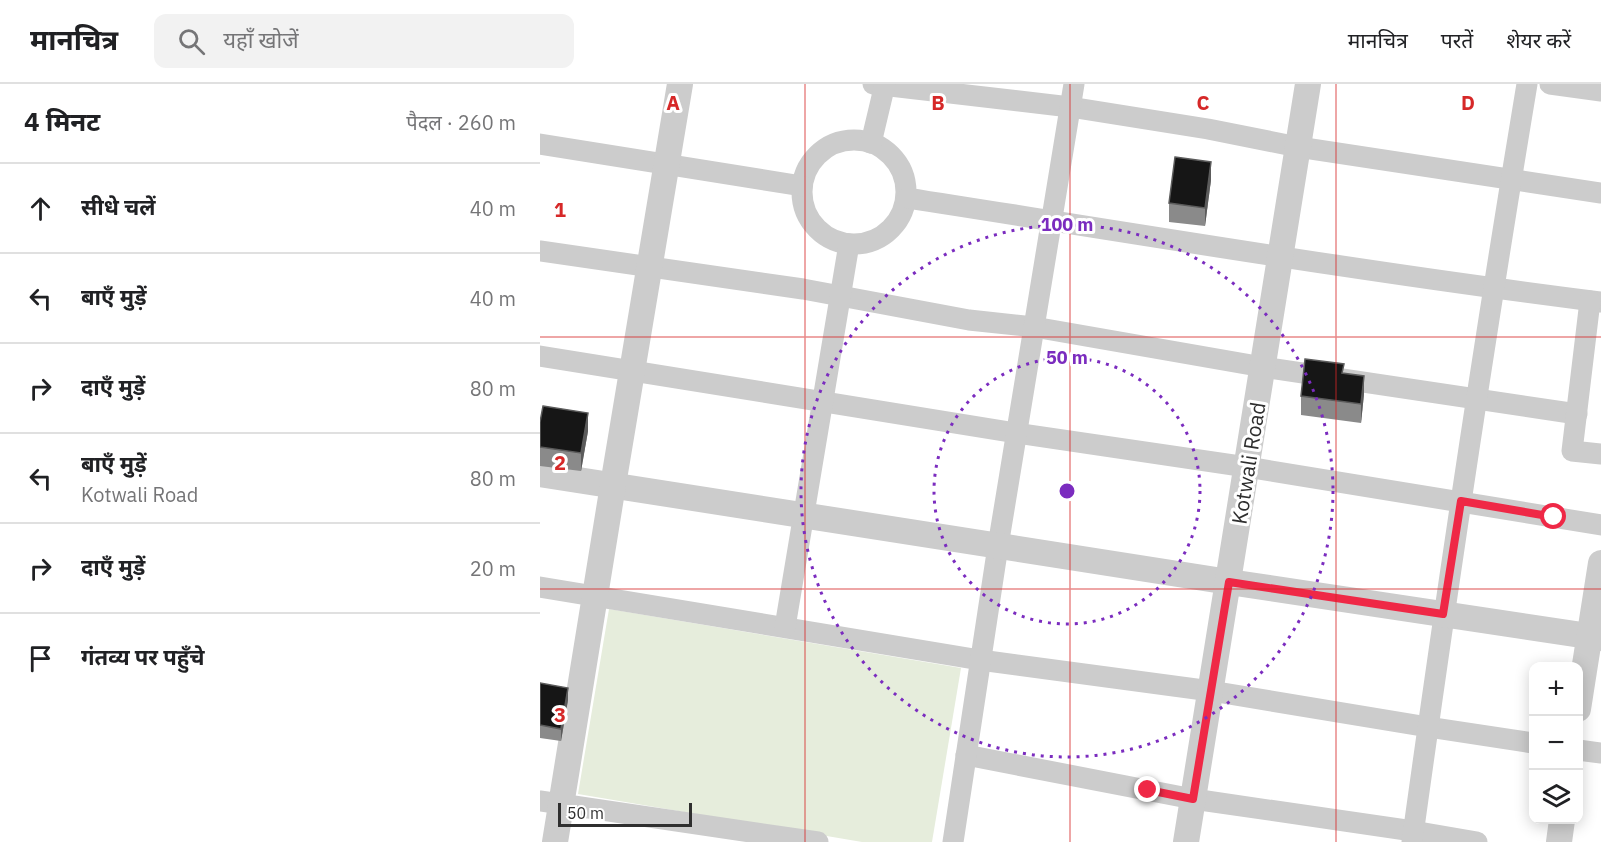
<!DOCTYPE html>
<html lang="hi">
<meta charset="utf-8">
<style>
body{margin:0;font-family:"IBM Plex Sans","Noto Sans Devanagari",sans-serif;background:#f2f2f2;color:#202124}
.controls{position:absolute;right:18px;bottom:18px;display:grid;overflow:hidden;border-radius:12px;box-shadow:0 3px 15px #0003}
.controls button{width:54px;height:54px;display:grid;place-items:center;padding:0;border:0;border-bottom:2px solid #e0e0e0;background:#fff;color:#202124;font:30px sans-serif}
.scale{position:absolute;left:18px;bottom:15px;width:134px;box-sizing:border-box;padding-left:6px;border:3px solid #2f2f2f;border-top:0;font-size:16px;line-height:21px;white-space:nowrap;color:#2f2f2f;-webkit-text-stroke:4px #fff;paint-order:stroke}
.stop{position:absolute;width:18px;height:18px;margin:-14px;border:4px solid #ef2846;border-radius:50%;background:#fff}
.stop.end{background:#ef2846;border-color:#fff;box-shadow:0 2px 6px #0008}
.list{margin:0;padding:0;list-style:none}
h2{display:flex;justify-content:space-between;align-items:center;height:78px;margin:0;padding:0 24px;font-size:26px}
h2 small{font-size:20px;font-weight:400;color:#757577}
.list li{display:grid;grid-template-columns:39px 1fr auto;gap:18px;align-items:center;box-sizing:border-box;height:90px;padding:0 24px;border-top:2px solid #e0e0e0}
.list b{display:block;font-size:22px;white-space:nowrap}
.list p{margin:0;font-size:20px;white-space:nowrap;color:#757577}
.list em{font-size:20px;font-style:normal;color:#757577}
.icon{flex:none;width:33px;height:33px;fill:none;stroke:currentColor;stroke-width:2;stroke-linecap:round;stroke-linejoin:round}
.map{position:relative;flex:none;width:1061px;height:758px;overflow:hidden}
header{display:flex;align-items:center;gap:36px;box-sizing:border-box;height:84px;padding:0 30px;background:#fff;border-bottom:2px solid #e0e0e0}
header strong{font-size:28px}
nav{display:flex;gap:33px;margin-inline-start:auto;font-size:21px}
.search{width:420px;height:54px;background:#f2f2f2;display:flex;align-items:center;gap:15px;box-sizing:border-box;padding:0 21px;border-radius:12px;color:#757577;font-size:22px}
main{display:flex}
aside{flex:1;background:#fff}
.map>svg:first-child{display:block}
</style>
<header>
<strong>मानचित्र</strong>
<div class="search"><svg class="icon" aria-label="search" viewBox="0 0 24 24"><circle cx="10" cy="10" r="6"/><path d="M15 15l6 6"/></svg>यहाँ खोजें</div>
<nav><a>मानचित्र</a><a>परतें</a><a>शेयर करें</a></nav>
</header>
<main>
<aside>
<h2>4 मिनट<small>पैदल · 260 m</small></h2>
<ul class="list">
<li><svg class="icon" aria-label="ahead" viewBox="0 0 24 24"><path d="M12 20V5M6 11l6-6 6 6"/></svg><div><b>सीधे चलें</b></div><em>40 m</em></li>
<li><svg class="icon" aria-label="left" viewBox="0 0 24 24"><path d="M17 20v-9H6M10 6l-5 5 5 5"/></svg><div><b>बाएँ मुड़ें</b></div><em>40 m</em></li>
<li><svg class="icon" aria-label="right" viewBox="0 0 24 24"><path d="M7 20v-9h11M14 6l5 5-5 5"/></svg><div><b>दाएँ मुड़ें</b></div><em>80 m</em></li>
<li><svg class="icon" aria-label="left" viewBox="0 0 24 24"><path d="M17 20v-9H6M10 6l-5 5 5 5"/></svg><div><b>बाएँ मुड़ें</b><p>Kotwali Road</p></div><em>80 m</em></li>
<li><svg class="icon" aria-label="right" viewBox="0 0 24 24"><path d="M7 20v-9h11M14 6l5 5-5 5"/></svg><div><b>दाएँ मुड़ें</b></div><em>20 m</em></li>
<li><svg class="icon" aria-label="arrive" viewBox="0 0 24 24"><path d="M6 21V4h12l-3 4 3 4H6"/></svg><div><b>गंतव्य पर पहुँचे</b></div></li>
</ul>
</aside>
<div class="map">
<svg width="1061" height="758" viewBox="0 0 1061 758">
<rect width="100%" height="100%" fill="#fff"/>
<path fill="#e6eddc" d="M69,525L421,584L392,758H322L38,710Z"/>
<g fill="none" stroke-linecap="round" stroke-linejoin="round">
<g stroke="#ccc" stroke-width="21">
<path d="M333,0L530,23L668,45L758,63L1061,109"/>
<path d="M1010,0L1061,7"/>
<circle cx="314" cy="108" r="52"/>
<path d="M331,59L345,0"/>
<path d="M0,60L262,102"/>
<path d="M367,114C598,150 829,189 1061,218"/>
<path d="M0,167L263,205L429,236L494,243L723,283L1037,330"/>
<path d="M1050,217L1032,367L1061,370"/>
<path d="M0,272L476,349L707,383L1061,441"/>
<path d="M0,503L440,576L671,607L888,643L993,659"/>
<path d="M245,543L309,160"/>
<path d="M1038,666L1061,669"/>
<path d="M426,671L653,715L873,747L937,758"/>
<path d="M0,717L278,758"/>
<path d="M413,758L458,462L534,0"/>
<path d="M872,758C907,505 945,252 987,0"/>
</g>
<g stroke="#ccc" stroke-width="26">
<path d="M0,390L689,498L1061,554"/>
<path d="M1038,625L1061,479"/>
<path d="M15,758L73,401L140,0"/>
<path d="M646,758L768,0"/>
<path d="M1019,758L1022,736"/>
</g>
</g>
<g fill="#8a8a8a">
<path d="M671,96L665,142L629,138V119Z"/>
<path d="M804,289L824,310L821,339L761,331V312Z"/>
<path d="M0,338L48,347L41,387L0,382Z"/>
<path d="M0,599L28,616L21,657L0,654Z"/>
</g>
<g fill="#5c5c5c">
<path d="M671,78V96L665,142V124Z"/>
<path d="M824,292V310L821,339V320Z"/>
<path d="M48,329V347L41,387V369Z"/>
<path d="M28,604V616L21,657V645Z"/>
</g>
<g fill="#161616" stroke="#5c5c5c" stroke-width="1.5">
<path d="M635,73L671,78L665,124L629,119Z"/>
<path d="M765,275L804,280L802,289L824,292L821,320L761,312Z"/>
<path d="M3,322L48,329L41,369L0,363V338Z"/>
<path d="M0,599L28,604L21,645L0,641Z"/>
</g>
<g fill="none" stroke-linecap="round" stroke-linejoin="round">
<path stroke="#ef2846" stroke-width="8" d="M608,706L653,715L689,498L903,530L921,417L1014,433"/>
</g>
<path fill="none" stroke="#d62828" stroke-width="1.5" stroke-opacity="0.55" d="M265,0V758M530,0V758M796,0V758M0,253H1061M0,505H1061"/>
<g fill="none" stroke="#7b2cbf" stroke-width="3" stroke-dasharray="3 6">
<circle cx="527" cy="407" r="133"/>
<circle cx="527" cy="407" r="266"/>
</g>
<g text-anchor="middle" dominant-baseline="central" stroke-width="6" stroke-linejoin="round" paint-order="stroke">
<g font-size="21" fill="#2f2f2f" stroke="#fff">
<text transform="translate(708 379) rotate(-81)">Kotwali Road</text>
</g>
</g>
<g font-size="20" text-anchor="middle" font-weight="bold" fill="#d62828" stroke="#fff" stroke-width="6" stroke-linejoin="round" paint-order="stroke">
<text x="133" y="26">A</text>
<text x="398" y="26">B</text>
<text x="663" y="26">C</text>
<text x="928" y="26">D</text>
<text x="20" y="133">1</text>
<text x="20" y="386">2</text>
<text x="20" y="638">3</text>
</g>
<circle cx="527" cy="407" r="9" fill="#7b2cbf" stroke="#fff" stroke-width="3"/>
<g font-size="18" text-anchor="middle" font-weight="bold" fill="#7b2cbf" stroke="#fff" stroke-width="6" stroke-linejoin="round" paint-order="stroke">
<text x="527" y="147">100 m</text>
<text x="527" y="280">50 m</text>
</g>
</svg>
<div class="controls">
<button>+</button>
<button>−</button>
<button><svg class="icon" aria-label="layers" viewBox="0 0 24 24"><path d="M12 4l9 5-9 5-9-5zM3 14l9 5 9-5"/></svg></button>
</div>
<div class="scale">50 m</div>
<div class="stop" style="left:1014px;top:433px"></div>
<div class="stop end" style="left:608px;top:706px"></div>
</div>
</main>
